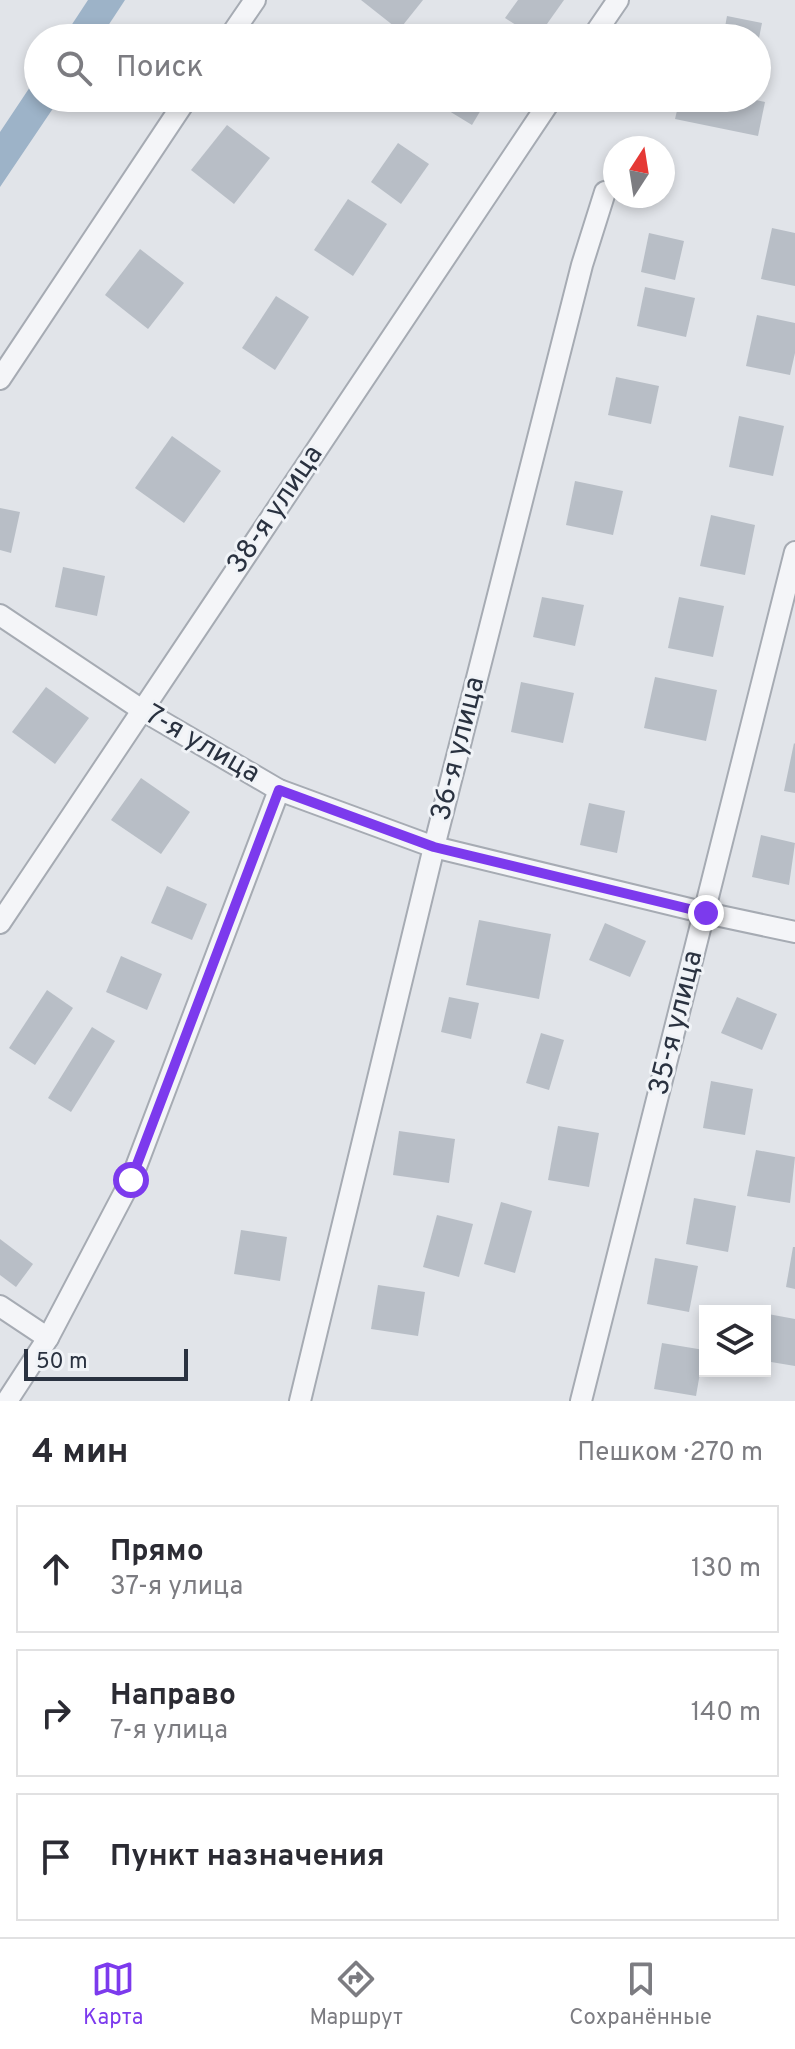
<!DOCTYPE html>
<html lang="ru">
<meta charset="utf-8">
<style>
body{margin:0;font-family:Overpass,sans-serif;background:#f2f2f3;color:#2b2b33}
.controls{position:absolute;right:24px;bottom:24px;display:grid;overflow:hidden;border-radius:0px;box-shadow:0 4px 12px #0003}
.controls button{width:72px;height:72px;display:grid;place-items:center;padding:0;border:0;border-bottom:2px solid #e1e1e2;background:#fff;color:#2b2b33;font:40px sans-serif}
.compass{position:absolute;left:603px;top:136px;width:72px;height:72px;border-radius:50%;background:#fff;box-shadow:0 4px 12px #0003;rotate:12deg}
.scale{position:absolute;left:24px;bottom:20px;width:164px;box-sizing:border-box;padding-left:8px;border:4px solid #2a3240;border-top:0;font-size:22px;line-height:28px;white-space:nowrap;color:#2a3240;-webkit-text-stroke:6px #f0f3f7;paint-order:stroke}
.stop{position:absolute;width:24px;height:24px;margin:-18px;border:6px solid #7c3aed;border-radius:50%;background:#fff}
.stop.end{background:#7c3aed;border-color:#fff;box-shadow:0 2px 8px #0008}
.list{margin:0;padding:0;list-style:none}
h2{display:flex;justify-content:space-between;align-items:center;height:104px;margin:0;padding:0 32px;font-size:34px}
h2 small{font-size:26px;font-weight:400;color:#7c7c81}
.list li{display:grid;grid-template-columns:52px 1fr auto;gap:24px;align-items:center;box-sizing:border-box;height:128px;margin:0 16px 16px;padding:0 16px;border:2px solid #e1e1e2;border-radius:0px}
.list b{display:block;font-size:30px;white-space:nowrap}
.list p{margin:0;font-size:26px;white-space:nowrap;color:#7c7c81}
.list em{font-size:26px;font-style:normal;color:#7c7c81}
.icon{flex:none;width:44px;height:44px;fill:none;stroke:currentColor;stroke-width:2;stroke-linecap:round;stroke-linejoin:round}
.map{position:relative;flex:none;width:795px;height:1401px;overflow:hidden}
.search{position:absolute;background:#fff;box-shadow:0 4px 12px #0003;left:24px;right:24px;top:24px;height:88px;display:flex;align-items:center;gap:20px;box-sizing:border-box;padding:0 28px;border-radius:44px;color:#7c7c81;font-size:30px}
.sheet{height:536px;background:#fff}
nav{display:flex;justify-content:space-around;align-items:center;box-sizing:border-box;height:112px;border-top:2px solid #e1e1e2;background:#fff;font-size:22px;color:#7c7c81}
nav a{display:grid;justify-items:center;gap:4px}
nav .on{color:#7c3aed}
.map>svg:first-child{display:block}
</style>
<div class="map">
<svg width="795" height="1401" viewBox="0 0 795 1401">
<rect width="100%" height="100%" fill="#e1e4e9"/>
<g fill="#9db3c8">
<path d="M88,0H125L100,38H63Z"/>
<path d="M38,75V98H60L0,187V132Z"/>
</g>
<g fill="#b8bec6">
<path d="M361,0H423L399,30Z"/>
<path d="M518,0H564L537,38L505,18Z"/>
<path d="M727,16L762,23L759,38H723Z"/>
<path d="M310,25L330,38H301Z"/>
<path d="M439,98H488L472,125L436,103Z"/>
<path d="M680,98H746L765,102L758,136L675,119Z"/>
<path d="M227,125L270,158L234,204L191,170Z"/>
<path d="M398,143L429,164L401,204L371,182Z"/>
<path d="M348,199L387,224L353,276L314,250Z"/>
<path d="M772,228L795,233V286L761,279Z"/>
<path d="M649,233L684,241L675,280L641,272Z"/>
<path d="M140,249L184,283L148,329L105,295Z"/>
<path d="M645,287L695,298L686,337L637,326Z"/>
<path d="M276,296L309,317L275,370L242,348Z"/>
<path d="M757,315L795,323V353L790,375L746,366Z"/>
<path d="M616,377L659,386L651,424L608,415Z"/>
<path d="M739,416L784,426L773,476L729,467Z"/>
<path d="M172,436L221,471L184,523L135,488Z"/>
<path d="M575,481L623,491L613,535L566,525Z"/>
<path d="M0,508L20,512L11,553L0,550Z"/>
<path d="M711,515L755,525L745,575L700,566Z"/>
<path d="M63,567L105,576L97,616L55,607Z"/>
<path d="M542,597L584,605L575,646L533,637Z"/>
<path d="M679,597L724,606L713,657L668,648Z"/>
<path d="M655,677L717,690L706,741L644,728Z"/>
<path d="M521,682L574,693L563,743L511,732Z"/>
<path d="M46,687L89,718L55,764L12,732Z"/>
<path d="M794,743L795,744V793L784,791Z"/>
<path d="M141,778L190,812L161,854L111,820Z"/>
<path d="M589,803L625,811L617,853L580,845Z"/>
<path d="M761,835L795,843L789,885L752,877Z"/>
<path d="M167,886L207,904L192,940L151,923Z"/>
<path d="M479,920L551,934L539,999L466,985Z"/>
<path d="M605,923L646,941L630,977L589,960Z"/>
<path d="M121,956L162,974L147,1010L106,992Z"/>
<path d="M47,990L73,1008L35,1065L9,1048Z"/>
<path d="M449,997L479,1003L471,1039L441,1032Z"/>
<path d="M737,997L777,1014L762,1050L721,1033Z"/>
<path d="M92,1027L115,1041L71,1112L48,1098Z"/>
<path d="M541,1033L564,1040L549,1090L526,1083Z"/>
<path d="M711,1081L753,1089L745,1135L703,1128Z"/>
<path d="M558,1126L599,1133L589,1187L548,1180Z"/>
<path d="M399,1131L455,1139L449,1183L393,1175Z"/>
<path d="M756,1150L795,1157L790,1203L747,1196Z"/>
<path d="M694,1198L736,1206L728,1252L686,1244Z"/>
<path d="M501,1202L532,1211L515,1273L484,1264Z"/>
<path d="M437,1215L473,1224L459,1277L423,1267Z"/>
<path d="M241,1230L287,1237L280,1281L234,1274Z"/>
<path d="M0,1239L33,1264L16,1287L0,1275Z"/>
<path d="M793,1247H795V1289L786,1287Z"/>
<path d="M655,1258L698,1266L689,1312L647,1304Z"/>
<path d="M378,1285L425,1292L418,1336L371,1329Z"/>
<path d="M768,1314L795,1319V1366L765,1361Z"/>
<path d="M662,1343L704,1350L696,1396L654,1389Z"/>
</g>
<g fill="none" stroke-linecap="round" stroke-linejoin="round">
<defs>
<g id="minor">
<path d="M229,38L255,0"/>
<path d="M592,38L618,0"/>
<path d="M0,379L187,98"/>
<path d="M0,615L142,710L279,790L434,847L706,913L795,932"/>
<path d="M0,923L552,98"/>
<path d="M0,1306L48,1338"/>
<path d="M7,1401L48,1338L131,1180L279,790"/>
<path d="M300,1401L434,847L582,265L605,192"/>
<path d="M581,1401L795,552"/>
</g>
</defs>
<use href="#minor" stroke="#a6abb3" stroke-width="24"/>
<use href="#minor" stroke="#f4f5f8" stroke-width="20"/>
</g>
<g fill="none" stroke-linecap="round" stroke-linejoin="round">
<path stroke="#7c3aed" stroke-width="10" d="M131,1180L279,790L434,847L706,913"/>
</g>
<g text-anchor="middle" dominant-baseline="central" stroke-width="6" stroke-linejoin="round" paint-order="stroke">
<g font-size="28" fill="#2a3240" stroke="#f0f3f7">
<text transform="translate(276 510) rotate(-56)">38-я улица</text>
<text transform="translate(202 745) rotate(30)">7-я улица</text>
<text transform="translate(459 749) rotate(-76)">36-я улица</text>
<text transform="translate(677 1023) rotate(-76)">35-я улица</text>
</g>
</g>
</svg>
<div class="controls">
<button><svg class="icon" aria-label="layers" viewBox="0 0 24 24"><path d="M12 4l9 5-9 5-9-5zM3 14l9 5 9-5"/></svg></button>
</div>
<svg class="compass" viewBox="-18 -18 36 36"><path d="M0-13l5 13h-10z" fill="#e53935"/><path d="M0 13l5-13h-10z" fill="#7c7c81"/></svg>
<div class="scale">50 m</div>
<div class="stop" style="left:131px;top:1180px"></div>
<div class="stop end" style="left:706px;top:913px"></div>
<div class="search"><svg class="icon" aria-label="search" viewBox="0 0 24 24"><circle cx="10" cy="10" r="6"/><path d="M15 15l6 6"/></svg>Поиск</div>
</div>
<section class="sheet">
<h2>4 мин<small>Пешком · 270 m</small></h2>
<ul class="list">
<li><svg class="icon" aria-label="ahead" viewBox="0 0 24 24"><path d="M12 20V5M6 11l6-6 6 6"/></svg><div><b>Прямо</b><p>37-я улица</p></div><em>130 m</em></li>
<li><svg class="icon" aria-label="right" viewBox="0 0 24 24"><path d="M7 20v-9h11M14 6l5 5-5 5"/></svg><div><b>Направо</b><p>7-я улица</p></div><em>140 m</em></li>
<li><svg class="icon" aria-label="arrive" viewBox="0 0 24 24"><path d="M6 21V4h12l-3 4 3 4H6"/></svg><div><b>Пункт назначения</b></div></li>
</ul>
</section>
<nav>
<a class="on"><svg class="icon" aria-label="map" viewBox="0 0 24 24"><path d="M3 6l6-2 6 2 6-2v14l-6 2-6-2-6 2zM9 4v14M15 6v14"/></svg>Карта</a>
<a><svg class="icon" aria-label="directions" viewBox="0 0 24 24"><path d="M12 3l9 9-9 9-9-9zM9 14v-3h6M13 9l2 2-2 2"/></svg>Маршрут</a>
<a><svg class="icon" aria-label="saved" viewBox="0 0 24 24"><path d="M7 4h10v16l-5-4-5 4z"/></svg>Сохранённые</a>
</nav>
